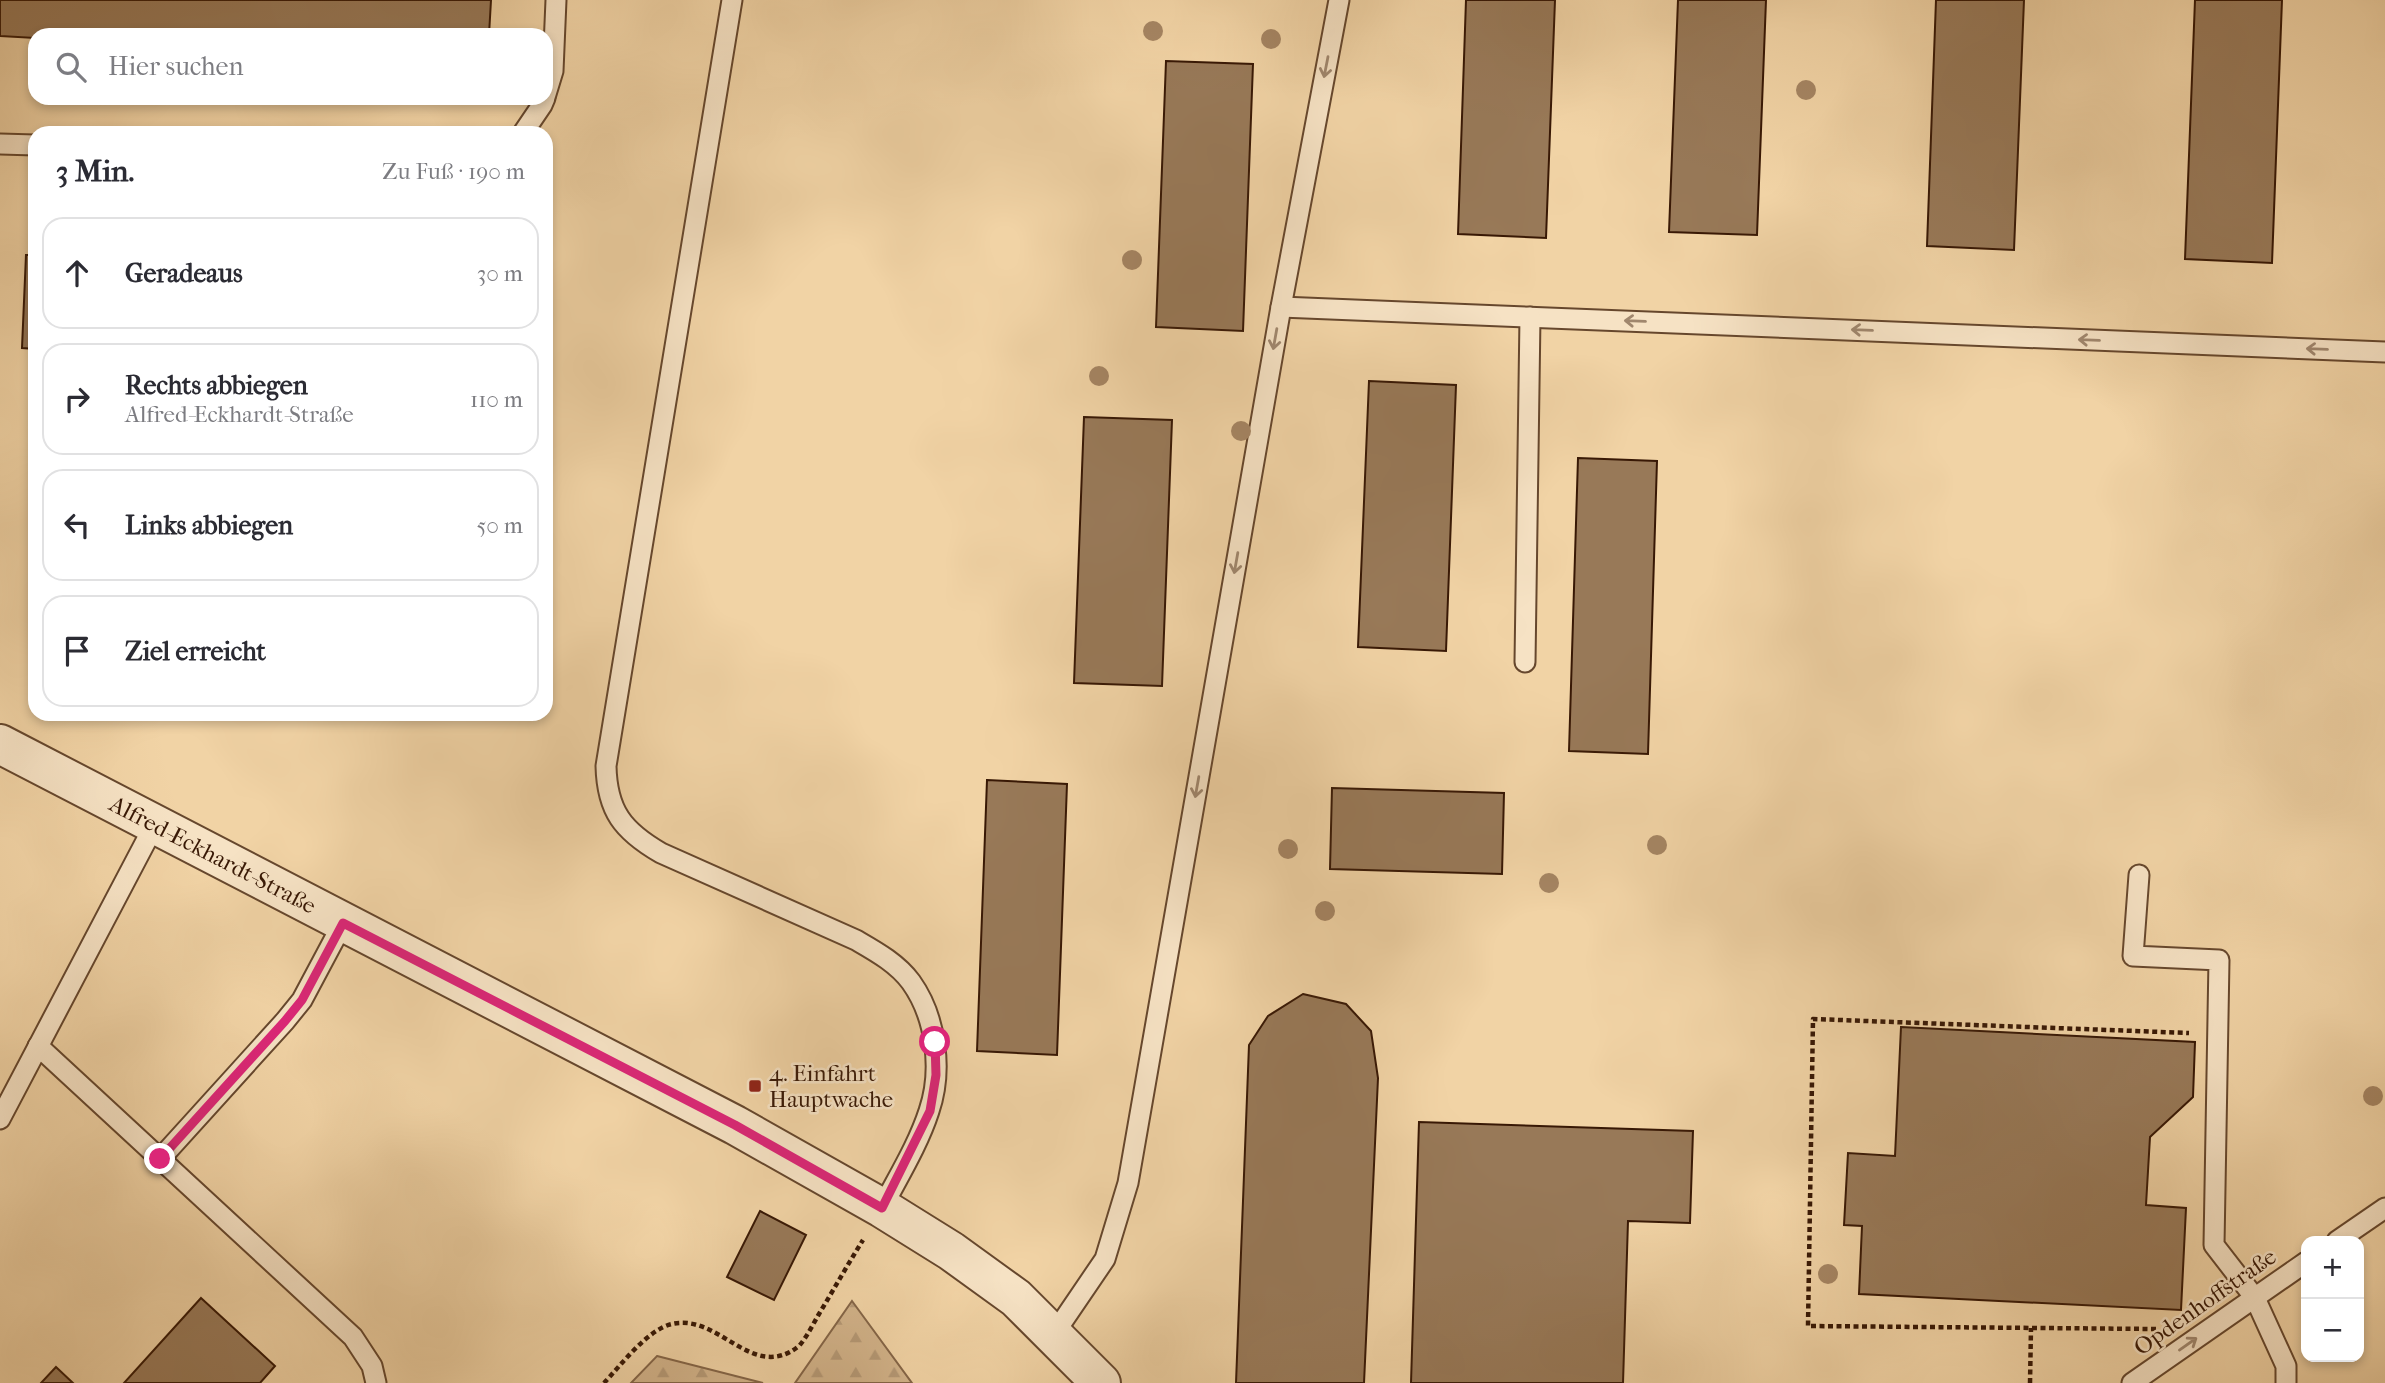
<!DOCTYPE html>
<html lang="de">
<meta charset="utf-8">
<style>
body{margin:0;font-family:"IM FELL French Canon",serif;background:#f7f7f7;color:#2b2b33}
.controls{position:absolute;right:21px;bottom:21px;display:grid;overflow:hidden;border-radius:14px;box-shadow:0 4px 10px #0003}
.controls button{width:63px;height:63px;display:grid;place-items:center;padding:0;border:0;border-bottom:2px solid #e1e1e2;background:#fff;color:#2b2b33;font:35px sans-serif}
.stop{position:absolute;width:21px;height:21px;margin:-16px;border:5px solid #db2777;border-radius:50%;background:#fff}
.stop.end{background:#db2777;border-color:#fff;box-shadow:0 2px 7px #0008}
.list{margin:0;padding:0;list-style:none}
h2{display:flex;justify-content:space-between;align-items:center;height:91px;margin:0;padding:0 28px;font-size:30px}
h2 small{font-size:23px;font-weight:400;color:#7c7c81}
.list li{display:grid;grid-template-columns:46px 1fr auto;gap:21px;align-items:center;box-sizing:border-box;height:112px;margin:0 14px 14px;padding:0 14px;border:2px solid #e1e1e2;border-radius:21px}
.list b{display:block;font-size:26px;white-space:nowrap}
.list p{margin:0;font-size:23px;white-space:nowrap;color:#7c7c81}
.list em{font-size:23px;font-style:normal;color:#7c7c81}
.icon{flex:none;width:38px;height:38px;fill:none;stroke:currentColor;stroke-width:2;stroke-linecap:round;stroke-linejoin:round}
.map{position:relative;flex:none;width:2385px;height:1383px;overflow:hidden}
.search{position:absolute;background:#fff;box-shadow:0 4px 10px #0003;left:28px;top:28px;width:525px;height:77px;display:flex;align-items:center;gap:18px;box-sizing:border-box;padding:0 24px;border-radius:21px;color:#7c7c81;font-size:26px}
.panel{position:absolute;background:#fff;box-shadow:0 4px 10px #0003;left:28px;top:126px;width:525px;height:595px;border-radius:21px}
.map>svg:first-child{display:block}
</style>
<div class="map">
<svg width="2385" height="1383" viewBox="0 0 2385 1383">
<defs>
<pattern id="forest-firs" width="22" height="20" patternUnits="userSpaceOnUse" patternTransform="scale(1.75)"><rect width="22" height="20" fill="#d2b38a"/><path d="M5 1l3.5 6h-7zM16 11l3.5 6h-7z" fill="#b59976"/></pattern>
</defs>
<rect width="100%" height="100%" fill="#f1d3a5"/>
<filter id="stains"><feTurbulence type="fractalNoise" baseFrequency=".00286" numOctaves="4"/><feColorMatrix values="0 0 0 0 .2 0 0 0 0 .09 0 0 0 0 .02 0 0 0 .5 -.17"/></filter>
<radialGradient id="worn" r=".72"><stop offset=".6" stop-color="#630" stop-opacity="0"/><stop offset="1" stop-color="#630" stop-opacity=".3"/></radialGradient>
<g fill="url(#forest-firs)" stroke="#856648" stroke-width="2">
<path d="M852,1301L912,1383H795Z"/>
<path d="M657,1356L763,1383H631Z"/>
</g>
<g fill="#987958" stroke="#381805" stroke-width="2">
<path d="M0,0H491L489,35H35V38L0,36Z"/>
<path d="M1466,0H1555L1546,238L1458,234Z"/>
<path d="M1678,0H1766L1757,235L1669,232Z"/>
<path d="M1936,0H2024L2014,250L1927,246Z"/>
<path d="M2195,0H2282L2272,263L2185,259Z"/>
<path d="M1166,61L1253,64L1243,331L1156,327Z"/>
<path d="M26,255H35V349L22,348Z"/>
<path d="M1369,381L1456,385L1446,651L1358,647Z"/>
<path d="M1084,417L1172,420L1162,686L1074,683Z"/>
<path d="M1578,458L1657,461L1648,754L1569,751Z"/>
<path d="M987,780L1067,784L1057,1055L977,1051Z"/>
<path d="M1332,788L1504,793L1502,874L1330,869Z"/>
<path d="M1303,994L1346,1004L1371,1031L1378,1078L1364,1383H1236L1249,1045L1268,1016Z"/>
<path d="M1901,1027L2195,1042L2193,1097L2150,1137L2146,1205L2186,1208L2181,1310L1859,1294L1862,1226L1844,1225L1848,1153L1895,1156Z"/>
<path d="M1419,1122L1693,1131L1690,1223L1628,1221L1623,1383H1411Z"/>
<path d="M760,1211L806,1235L774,1300L727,1277Z"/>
<path d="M201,1298L275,1366L260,1383H124Z"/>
<path d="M56,1367L73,1383H41Z"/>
</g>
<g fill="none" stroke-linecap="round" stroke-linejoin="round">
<defs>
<g id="service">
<path d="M732,0L606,766C607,811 623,831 661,853L856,940C875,951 897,963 911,982C936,1017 943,1070 929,1111C918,1145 898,1177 882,1208"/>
<path d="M546,94L553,71L556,0"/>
<path d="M523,133L542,105L545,98"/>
<path d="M0,144L35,145"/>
<path d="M1281,307L2385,352"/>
<path d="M1525,662L1530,317"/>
<path d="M2139,875L2133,956L2219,960L2214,1245L2255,1298L2286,1366V1383"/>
<path d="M38,1046L353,1337L372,1366L376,1383"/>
<path d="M0,1119L155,824"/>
<path d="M160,1159L285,1021L302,1000L343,923"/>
<path d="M2337,1241L2385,1208"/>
<path d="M1054,1334L1105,1259L1128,1183L1281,307L1339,0"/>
<path d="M2132,1383L2306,1262"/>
</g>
<g id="minor">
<path id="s1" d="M0,744L735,1125L882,1208L951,1251L1016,1298L1101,1383"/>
</g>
</defs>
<use href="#service" stroke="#66472d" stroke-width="23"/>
<use href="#minor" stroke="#66472d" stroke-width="42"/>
<g stroke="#381805" stroke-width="4.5" stroke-dasharray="5 3.5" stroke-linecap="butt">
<path d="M2156,1329L1808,1326L1813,1019L2189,1033"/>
<path d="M604,1383C621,1365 648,1329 672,1324C720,1313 752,1383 799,1346C807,1337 813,1324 819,1314C834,1289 848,1264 863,1240"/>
<path d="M2030,1383L2031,1328"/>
</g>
<use href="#service" stroke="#f6e2c4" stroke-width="19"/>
<use href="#minor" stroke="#f6e2c4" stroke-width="38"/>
</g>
<g fill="#a58563">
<circle cx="1153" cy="31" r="10"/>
<circle cx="1271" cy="39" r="10"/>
<circle cx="1806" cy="90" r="10"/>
<circle cx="1132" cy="260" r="10"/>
<circle cx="1099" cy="376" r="10"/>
<circle cx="1241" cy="431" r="10"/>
<circle cx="1657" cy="845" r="10"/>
<circle cx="1288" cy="849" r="10"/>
<circle cx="1549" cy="883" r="10"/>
<circle cx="1325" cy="911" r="10"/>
<circle cx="2373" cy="1096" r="10"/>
<circle cx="1828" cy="1274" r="10"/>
</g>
<defs><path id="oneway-shaft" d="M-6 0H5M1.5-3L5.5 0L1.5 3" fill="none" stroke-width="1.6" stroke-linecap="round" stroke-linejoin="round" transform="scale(1.75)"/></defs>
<g stroke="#a0876e">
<use href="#oneway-shaft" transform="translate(1326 67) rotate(101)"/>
<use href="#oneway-shaft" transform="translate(1635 321) rotate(-178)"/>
<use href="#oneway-shaft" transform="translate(1862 330) rotate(-178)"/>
<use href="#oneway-shaft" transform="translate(1275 339) rotate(100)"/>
<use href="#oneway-shaft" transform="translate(2089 340) rotate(-178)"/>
<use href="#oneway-shaft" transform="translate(2317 349) rotate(-178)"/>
<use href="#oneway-shaft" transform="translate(1236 563) rotate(100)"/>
<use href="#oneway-shaft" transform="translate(1197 787) rotate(100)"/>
<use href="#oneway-shaft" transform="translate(2188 1344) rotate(-35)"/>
</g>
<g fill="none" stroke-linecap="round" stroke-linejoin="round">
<path stroke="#db2777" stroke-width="9" d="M160,1159L285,1021L302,1000L343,923L735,1125L882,1208L930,1111L936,1075L935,1042"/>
</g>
<rect fill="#8f2418" stroke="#f6e2c4" stroke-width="2.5" x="748" y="1079" width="14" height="14" rx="3.5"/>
<g text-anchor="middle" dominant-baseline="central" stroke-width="5" stroke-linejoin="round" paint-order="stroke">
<g font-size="23" fill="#381805" stroke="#f6e2c4">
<text stroke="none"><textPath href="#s1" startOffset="240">Alfred-Eckhardt-Straße</textPath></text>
<text transform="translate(2205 1302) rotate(-35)">Opdenhoffstraße</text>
</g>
<g font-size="23" fill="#381805" stroke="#f6e2c4" text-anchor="start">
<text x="769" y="1073">4. Einfahrt<tspan x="769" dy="26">Hauptwache</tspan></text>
</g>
</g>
<rect width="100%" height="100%" filter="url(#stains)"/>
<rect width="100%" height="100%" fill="url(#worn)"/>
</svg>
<div class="controls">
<button>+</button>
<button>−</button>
</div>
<div class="stop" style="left:935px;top:1042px"></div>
<div class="stop end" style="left:160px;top:1159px"></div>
<div class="search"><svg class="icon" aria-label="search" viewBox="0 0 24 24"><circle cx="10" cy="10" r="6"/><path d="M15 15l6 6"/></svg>Hier suchen</div>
<section class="panel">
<h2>3 Min.<small>Zu Fuß · 190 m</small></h2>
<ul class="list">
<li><svg class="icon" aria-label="ahead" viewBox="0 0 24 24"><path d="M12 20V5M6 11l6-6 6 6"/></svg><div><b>Geradeaus</b></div><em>30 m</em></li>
<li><svg class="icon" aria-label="right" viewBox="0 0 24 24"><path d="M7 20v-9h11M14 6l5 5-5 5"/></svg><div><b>Rechts abbiegen</b><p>Alfred-Eckhardt-Straße</p></div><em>110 m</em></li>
<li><svg class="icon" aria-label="left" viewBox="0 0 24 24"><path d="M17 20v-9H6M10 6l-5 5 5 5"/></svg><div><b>Links abbiegen</b></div><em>50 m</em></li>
<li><svg class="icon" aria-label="arrive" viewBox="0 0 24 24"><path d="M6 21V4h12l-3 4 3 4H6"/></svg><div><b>Ziel erreicht</b></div></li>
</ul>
</section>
</div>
